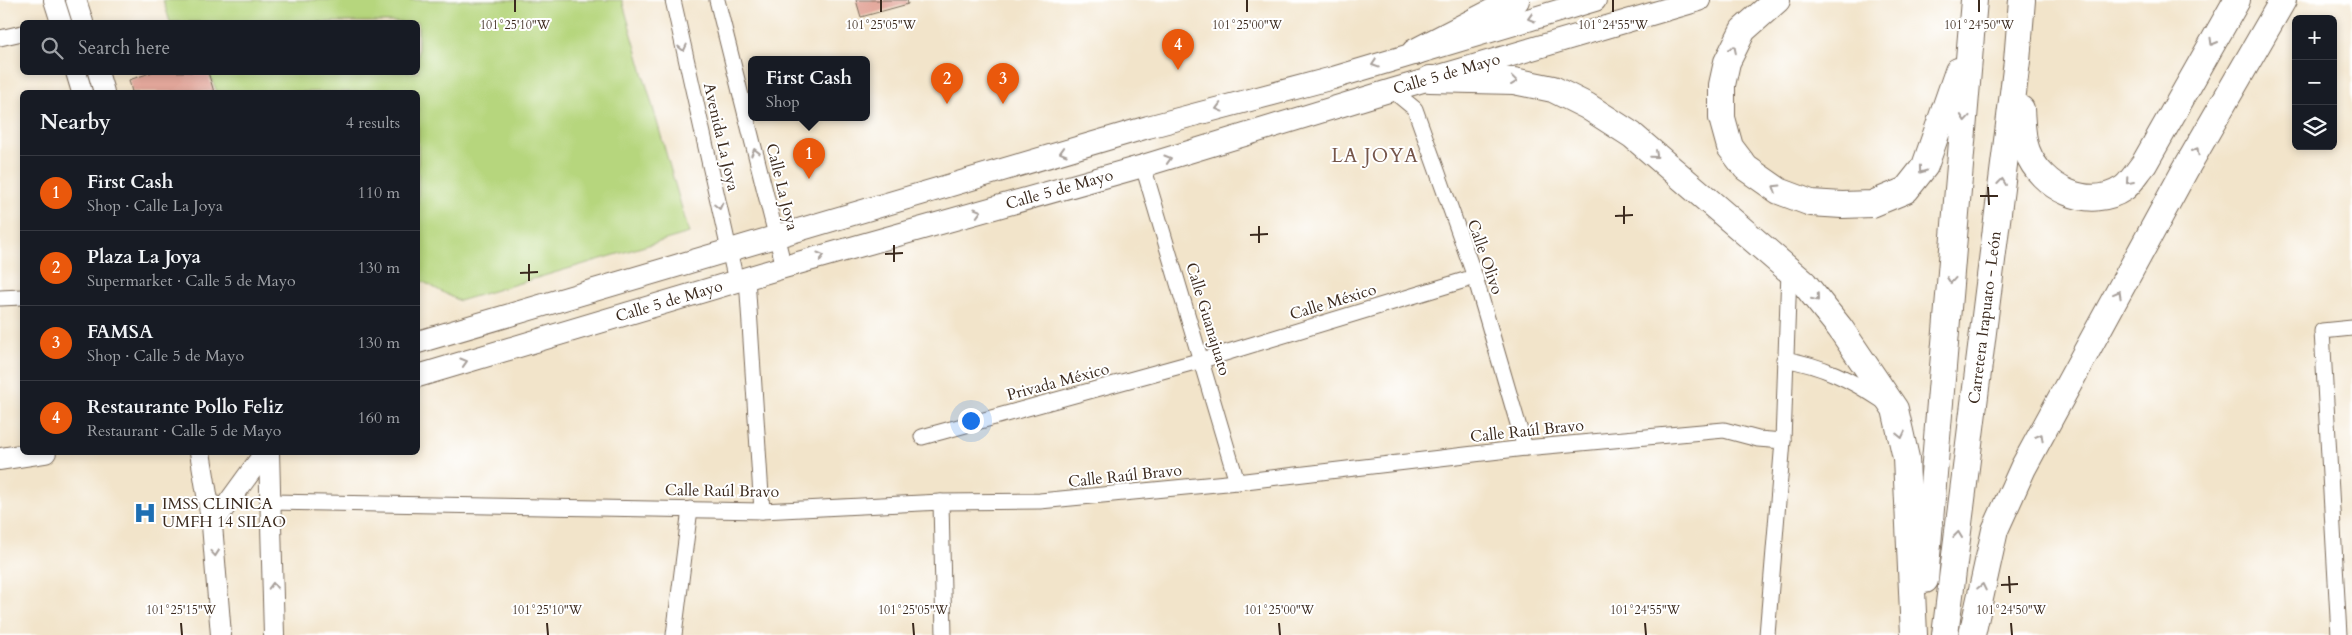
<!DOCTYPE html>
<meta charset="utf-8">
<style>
body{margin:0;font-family:Cardo,serif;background:#242831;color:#f1f3f6}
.controls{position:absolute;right:15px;top:15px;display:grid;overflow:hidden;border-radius:8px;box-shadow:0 2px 8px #0003}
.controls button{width:45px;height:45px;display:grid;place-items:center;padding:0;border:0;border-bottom:1px solid #363941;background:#171b24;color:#f1f3f6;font:25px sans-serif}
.you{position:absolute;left:970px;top:420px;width:18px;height:18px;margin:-12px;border:4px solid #fff;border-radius:50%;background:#1a73e8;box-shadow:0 0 0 8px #1a73e833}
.badge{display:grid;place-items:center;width:32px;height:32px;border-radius:50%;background:#ea580c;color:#fff;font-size:16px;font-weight:700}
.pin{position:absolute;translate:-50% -41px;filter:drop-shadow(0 1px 2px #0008)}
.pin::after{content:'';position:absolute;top:26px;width:18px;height:15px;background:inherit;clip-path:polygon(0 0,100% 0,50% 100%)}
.popup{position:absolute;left:748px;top:56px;width:122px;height:65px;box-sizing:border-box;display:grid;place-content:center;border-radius:8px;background:#171b24;filter:drop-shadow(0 1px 4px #0005);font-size:16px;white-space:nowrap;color:#9ea1a6}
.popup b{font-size:19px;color:#f1f3f6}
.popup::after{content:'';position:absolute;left:50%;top:100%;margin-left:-10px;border:10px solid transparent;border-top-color:#171b24}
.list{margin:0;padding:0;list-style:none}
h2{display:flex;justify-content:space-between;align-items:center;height:65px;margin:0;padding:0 20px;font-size:21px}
h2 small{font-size:16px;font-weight:400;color:#9ea1a6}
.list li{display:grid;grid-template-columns:32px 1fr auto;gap:15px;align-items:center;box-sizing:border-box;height:75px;padding:0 20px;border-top:1px solid #363941}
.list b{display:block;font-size:19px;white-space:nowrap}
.list p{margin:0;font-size:16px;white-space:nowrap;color:#9ea1a6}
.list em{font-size:16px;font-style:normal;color:#9ea1a6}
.icon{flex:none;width:28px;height:28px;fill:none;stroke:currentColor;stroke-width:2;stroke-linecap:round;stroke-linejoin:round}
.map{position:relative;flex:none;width:2352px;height:635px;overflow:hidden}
.search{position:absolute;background:#171b24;box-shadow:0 2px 8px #0003;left:20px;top:20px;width:400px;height:55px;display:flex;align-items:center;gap:12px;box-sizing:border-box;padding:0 18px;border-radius:8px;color:#9ea1a6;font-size:19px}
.panel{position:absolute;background:#171b24;box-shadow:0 2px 8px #0003;left:20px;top:90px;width:400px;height:365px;border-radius:8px}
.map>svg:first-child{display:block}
</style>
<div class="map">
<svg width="2352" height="635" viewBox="0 0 2352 635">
<rect width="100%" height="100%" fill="#fff"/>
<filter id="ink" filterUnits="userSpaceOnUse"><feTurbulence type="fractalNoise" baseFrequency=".02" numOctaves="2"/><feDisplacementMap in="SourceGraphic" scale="10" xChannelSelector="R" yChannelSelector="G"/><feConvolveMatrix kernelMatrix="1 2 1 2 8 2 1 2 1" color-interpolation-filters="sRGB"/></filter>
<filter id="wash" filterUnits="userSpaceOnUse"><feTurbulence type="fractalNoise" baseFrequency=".0096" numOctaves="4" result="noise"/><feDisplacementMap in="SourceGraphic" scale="20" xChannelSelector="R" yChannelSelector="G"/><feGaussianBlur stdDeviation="1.12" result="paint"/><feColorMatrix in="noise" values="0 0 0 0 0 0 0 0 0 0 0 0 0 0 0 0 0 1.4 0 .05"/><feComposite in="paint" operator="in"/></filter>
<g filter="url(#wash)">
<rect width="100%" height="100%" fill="#f2e4ca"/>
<path fill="#b6d67d" stroke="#78804e" d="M163,0H622L689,233L459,301L418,279V92H217L209,73L418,72V22H170Z"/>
<g id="blocks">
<g fill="#e3a79b">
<path d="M856,0H907L908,4L861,17Z"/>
<path d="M153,72H208L214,92H132L129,80Z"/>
</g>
</g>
</g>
<g filter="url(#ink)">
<use href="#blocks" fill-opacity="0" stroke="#7b6b5a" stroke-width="1"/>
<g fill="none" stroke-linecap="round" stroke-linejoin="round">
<defs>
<g id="street">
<path d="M673,0L736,281"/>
<path d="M717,0L784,267"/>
<path d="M0,38L22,33"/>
<path d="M1392,90L1415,109L1475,277L1525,448"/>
<path d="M1143,166L1237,482"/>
<path d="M747,278L762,511"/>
<path d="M0,298L22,297"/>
<path d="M1784,359C1823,366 1850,379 1883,401"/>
<path d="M922,437L1202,360L1475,277"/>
<path d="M1783,441L1789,271"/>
<path d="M271,502L762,511L941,502L1040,501L1237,482L1525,448L1724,430L1758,439L1783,441L1767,635"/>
<path d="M941,502L944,635"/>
<path d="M674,635L690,509"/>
<path d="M2339,635L2322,331L2352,328"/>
</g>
<g id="secondary">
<path d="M54,0L61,22"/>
<path d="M76,0L83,22"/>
<path d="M76,72L82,92"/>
<path d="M98,72L104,92"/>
<path d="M200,452L212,525L221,635"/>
<path d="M269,452L274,635"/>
<path d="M212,525L265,452"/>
</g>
<g id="primary">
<path d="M418,342L1148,127L1333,78L1595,0"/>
<path id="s1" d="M418,376L784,267L1143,166L1392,90L1699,0"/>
<path d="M0,459L45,452"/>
</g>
<g id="highway">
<path d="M1777,0L1743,30L1727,62L1722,85V118L1730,147L1746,168L1779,191L1811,203L1842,205L1872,204L1906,190L1925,166L1958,71"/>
<path d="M1415,52L1516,0"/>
<path d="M1430,79L1514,81L1553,89L1587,106L1632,135L1804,283L1840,328L1895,409L1906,458L1914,635"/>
<path d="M2021,109C2022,123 2022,139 2027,151C2041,188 2089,212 2124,188C2131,183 2138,171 2144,164L2237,0"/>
<path d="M1925,580L1974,0"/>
<path id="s2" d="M1945,635L2017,61L2022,0"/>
<path d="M1972,635L1995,530L2023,468L2185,170L2283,0"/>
</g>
</defs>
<use href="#street" stroke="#7b6b5a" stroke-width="17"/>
<use href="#secondary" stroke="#7b6b5a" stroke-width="22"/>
<use href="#primary" stroke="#7b6b5a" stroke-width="24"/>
<use href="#highway" stroke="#7b6b5a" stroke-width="28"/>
<use href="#street" stroke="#fff" stroke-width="15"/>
<use href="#secondary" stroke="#fff" stroke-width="20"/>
<use href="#primary" stroke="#fff" stroke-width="22"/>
<use href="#highway" stroke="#fff" stroke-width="26"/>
</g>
<defs><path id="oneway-chevron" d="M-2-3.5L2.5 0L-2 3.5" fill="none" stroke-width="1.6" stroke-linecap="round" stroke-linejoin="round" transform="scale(1.25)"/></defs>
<g stroke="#a79f9a">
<use href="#oneway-chevron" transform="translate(1531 18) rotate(164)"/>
<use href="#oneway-chevron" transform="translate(2213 42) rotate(120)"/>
<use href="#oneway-chevron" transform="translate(683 48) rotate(77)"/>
<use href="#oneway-chevron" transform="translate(1733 49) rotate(-64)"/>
<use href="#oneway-chevron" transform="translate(1375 64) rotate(162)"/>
<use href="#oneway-chevron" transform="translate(1514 81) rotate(7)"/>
<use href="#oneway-chevron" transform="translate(1219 108) rotate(165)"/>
<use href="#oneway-chevron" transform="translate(1965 118) rotate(95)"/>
<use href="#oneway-chevron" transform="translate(2196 151) rotate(-60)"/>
<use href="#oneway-chevron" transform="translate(755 152) rotate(-104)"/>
<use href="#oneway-chevron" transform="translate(1063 152) rotate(163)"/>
<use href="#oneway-chevron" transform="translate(1655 155) rotate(41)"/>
<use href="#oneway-chevron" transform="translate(1168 159) rotate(-17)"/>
<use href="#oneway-chevron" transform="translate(1922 170) rotate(126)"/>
<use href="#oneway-chevron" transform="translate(2129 181) rotate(131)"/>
<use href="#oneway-chevron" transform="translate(2002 182) rotate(-83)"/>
<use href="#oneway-chevron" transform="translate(1776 188) rotate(-148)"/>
<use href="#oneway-chevron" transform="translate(719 206) rotate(77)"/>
<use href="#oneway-chevron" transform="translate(978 212) rotate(-16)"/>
<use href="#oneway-chevron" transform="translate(821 256) rotate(-16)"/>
<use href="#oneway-chevron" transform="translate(1951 280) rotate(95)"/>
<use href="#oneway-chevron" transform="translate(2118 294) rotate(-61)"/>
<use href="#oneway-chevron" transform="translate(1816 298) rotate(51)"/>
<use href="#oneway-chevron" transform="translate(464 362) rotate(-17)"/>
<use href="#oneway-chevron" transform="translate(1901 435) rotate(77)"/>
<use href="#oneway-chevron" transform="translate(2040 437) rotate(-61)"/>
<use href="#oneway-chevron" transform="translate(1958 535) rotate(-83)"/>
<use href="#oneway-chevron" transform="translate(215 553) rotate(85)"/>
<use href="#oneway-chevron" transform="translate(273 586) rotate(-91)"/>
<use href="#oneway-chevron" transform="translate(1982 587) rotate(-78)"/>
</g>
</g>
<path fill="none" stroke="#3b2a1e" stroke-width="2" d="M515,0V12M881,0V12M1247,0V12M1613,0V12M1979,0V12M1988,187L1989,205M1980,196H1998M1624,206V224M1615,216L1633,215M1259,226V243M1250,235L1268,234M894,245V262M885,254L903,253M529,264V281M520,273L538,272M2009,576L2010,593M2001,585L2018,584M181,623L182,635M547,623L548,635M913,623L914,635M1279,623L1280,635M1645,623L1646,635M2011,623L2012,635"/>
<defs>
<symbol id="hospital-bare" viewBox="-9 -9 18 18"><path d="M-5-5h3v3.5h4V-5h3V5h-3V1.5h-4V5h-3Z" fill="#1f6fb2" stroke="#fff" stroke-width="2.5" paint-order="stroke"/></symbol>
</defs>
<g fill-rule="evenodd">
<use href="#hospital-bare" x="129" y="497" width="32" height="32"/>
</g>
<g text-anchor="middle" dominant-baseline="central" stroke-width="4" stroke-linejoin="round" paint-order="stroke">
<g font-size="16" fill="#3b2a1e" stroke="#fff">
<text stroke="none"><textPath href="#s1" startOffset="1072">Calle 5 de Mayo</textPath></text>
<text transform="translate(721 137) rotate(77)">Avenida La Joya</text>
<text transform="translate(782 187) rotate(76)">Calle La Joya</text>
<text stroke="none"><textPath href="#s1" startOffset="668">Calle 5 de Mayo</textPath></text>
<text transform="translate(1485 257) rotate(71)">Calle Olivo</text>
<text stroke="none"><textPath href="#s1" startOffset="262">Calle 5 de Mayo</textPath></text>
<text transform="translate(1333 302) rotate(-17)">Calle México</text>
<text stroke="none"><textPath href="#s2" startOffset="320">Carretera Irapuato - León</textPath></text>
<text transform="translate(1208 319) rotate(73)">Calle Guanajuato</text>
<text transform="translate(1058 382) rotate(-15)">Privada México</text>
<text transform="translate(1527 431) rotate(-6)">Calle Raúl Bravo</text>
<text transform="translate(1125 476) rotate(-6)">Calle Raúl Bravo</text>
<text transform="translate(722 491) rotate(1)">Calle Raúl Bravo</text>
</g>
<g font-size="16" fill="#3b2a1e" stroke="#fff" text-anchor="start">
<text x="162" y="504">IMSS CLINICA<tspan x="162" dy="18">UMFH 14 SILAO</tspan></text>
</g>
<g font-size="19" letter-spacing="1" fill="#76564a" stroke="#fff">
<text x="1375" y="156">LA JOYA</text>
</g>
</g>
<g font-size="12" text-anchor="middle" fill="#3b2a1e" stroke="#fff" stroke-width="4" stroke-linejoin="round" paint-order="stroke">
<text x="515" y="29">101°25'10"W</text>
<text x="881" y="29">101°25'05"W</text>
<text x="1247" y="29">101°25'00"W</text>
<text x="1613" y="29">101°24'55"W</text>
<text x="1979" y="29">101°24'50"W</text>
<text x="181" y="614">101°25'15"W</text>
<text x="547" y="614">101°25'10"W</text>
<text x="913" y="614">101°25'05"W</text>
<text x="1279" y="614">101°25'00"W</text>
<text x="1645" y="614">101°24'55"W</text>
<text x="2011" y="614">101°24'50"W</text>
</g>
</svg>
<div class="controls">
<button>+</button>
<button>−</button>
<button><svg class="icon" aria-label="layers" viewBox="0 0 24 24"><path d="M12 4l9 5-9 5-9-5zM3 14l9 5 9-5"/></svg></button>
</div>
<div class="you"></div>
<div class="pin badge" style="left:809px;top:179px">1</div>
<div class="popup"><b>First Cash</b>Shop</div>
<div class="pin badge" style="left:947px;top:104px">2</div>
<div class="pin badge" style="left:1003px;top:104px">3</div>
<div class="pin badge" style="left:1178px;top:70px">4</div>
<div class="search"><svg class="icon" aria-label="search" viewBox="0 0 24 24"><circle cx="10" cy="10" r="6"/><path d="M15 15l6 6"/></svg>Search here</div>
<section class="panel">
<h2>Nearby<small>4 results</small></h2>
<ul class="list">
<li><span class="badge">1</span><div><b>First Cash</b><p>Shop · Calle La Joya</p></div><em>110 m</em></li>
<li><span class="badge">2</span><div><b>Plaza La Joya</b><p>Supermarket · Calle 5 de Mayo</p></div><em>130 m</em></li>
<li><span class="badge">3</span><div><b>FAMSA</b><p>Shop · Calle 5 de Mayo</p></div><em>130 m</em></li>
<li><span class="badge">4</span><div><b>Restaurante Pollo Feliz</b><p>Restaurant · Calle 5 de Mayo</p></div><em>160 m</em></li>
</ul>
</section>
</div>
